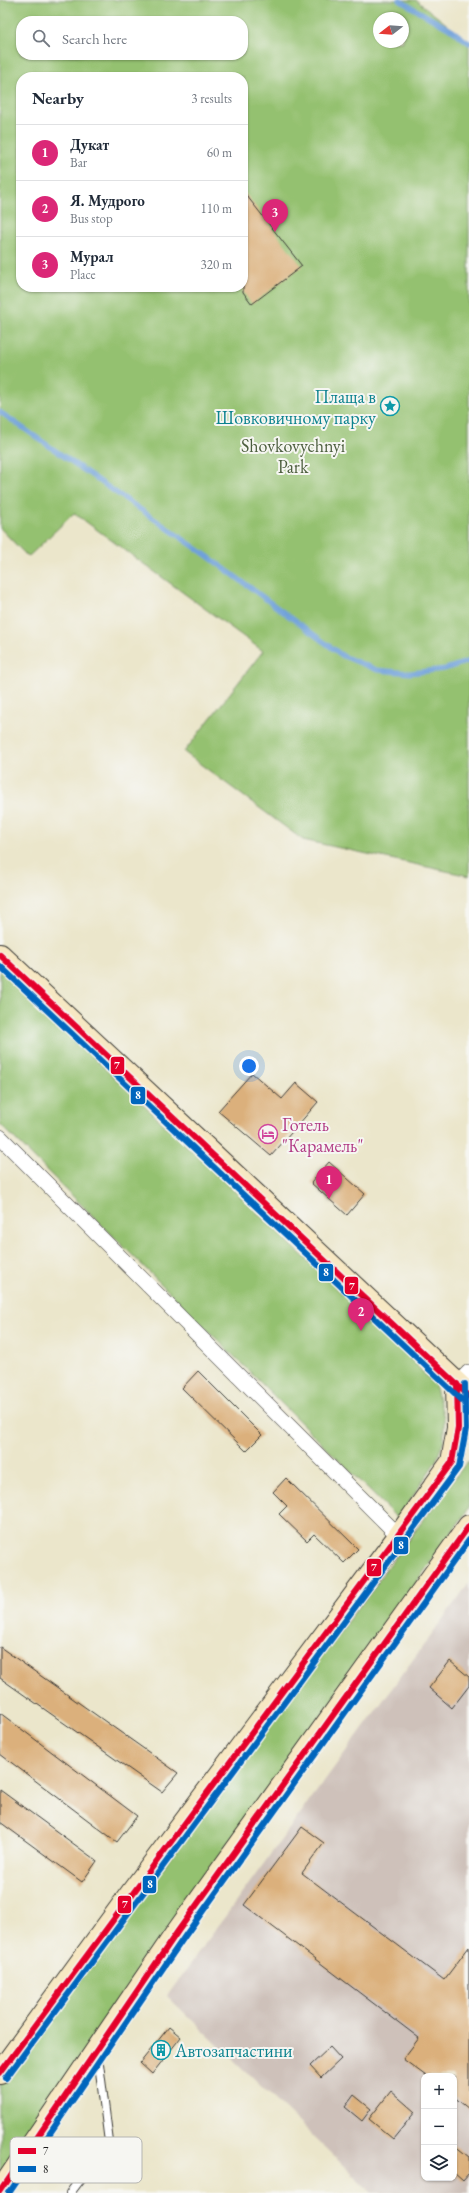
<!DOCTYPE html>
<meta charset="utf-8">
<style>
body{margin:0;font-family:"EB Garamond",serif;background:#f6f6f7;color:#1f2937}
.controls{position:absolute;right:12px;bottom:12px;display:grid;overflow:hidden;border-radius:8px;box-shadow:0 1px 3px #0004}
.controls button{width:36px;height:36px;display:grid;place-items:center;padding:0;border:0;border-bottom:1px solid #e0e1e3;background:#fff;color:#1f2937;font:20px sans-serif}
.compass{position:absolute;left:373px;top:12px;width:36px;height:36px;border-radius:50%;background:#fff;box-shadow:0 1px 3px #0004;rotate:253deg}
.you{position:absolute;left:249px;top:1066px;width:14px;height:14px;margin:-10px;border:3px solid #fff;border-radius:50%;background:#1a73e8;box-shadow:0 0 0 6px #1a73e833}
.badge{display:grid;place-items:center;width:26px;height:26px;border-radius:50%;background:#db2777;color:#fff;font-size:13px;font-weight:700}
.pin{position:absolute;translate:-50% -33px;filter:drop-shadow(0 1px 2px #0008)}
.pin::after{content:'';position:absolute;top:21px;width:14px;height:12px;background:inherit;clip-path:polygon(0 0,100% 0,50% 100%)}
.list{margin:0;padding:0;list-style:none}
h2{display:flex;justify-content:space-between;align-items:center;height:52px;margin:0;padding:0 16px;font-size:17px}
h2 small{font-size:13px;font-weight:400;color:#747a83}
.list li{display:grid;grid-template-columns:26px 1fr auto;gap:12px;align-items:center;box-sizing:border-box;height:56px;padding:0 16px;border-top:1px solid #e0e1e3}
.list b{display:block;font-size:15px;white-space:nowrap}
.list p{margin:0;font-size:13px;white-space:nowrap;color:#747a83}
.list em{font-size:13px;font-style:normal;color:#747a83}
.icon{flex:none;width:22px;height:22px;fill:none;stroke:currentColor;stroke-width:2;stroke-linecap:round;stroke-linejoin:round}
.map{position:relative;flex:none;width:469px;height:2193px;overflow:hidden}
.search{position:absolute;background:#fff;box-shadow:0 1px 3px #0004;left:16px;top:16px;width:232px;height:44px;display:flex;align-items:center;gap:10px;box-sizing:border-box;padding:0 14px;border-radius:16px;color:#747a83;font-size:15px}
.panel{position:absolute;background:#fff;box-shadow:0 1px 3px #0004;left:16px;top:72px;width:232px;height:220px;border-radius:16px}
.map>svg:first-child{display:block}
</style>
<div class="map">
<svg width="469" height="2193" viewBox="0 0 469 2193">
<rect width="100%" height="100%" fill="#f6f6f2"/>
<filter id="ink" filterUnits="userSpaceOnUse"><feTurbulence type="fractalNoise" baseFrequency=".025" numOctaves="2"/><feDisplacementMap in="SourceGraphic" scale="8" xChannelSelector="R" yChannelSelector="G"/><feConvolveMatrix kernelMatrix="1 2 1 2 8 2 1 2 1" color-interpolation-filters="sRGB"/></filter>
<filter id="wash" filterUnits="userSpaceOnUse"><feTurbulence type="fractalNoise" baseFrequency=".012" numOctaves="4" result="noise"/><feDisplacementMap in="SourceGraphic" scale="16" xChannelSelector="R" yChannelSelector="G"/><feGaussianBlur stdDeviation="0.9" result="paint"/><feColorMatrix in="noise" values="0 0 0 0 0 0 0 0 0 0 0 0 0 0 0 0 0 1.4 0 .05"/><feComposite in="paint" operator="in"/></filter>
<g filter="url(#wash)">
<rect width="100%" height="100%" fill="#ebe6cb"/>
<path fill="#cec1ba" fill-rule="evenodd" d="M469,1583V2193H372L167,1996ZM424,2076H454V2178H424Z"/>
<g fill="#94c170" stroke="#586e46" fill-rule="evenodd">
<path d="M0,0H416L469,42V876L303,840L184,752L263,651L74,513L28,557L0,528ZM379,18H403V42H379ZM21,21H243V55H21ZM21,77H243V287H21Z"/>
<path d="M0,969L401,1349L435,1385L444,1418V1440L436,1461L398,1519L0,1124Z"/>
<path d="M469,1461V1508L175,1923L0,2176V2085L466,1463Z"/>
</g>
<g fill="none" stroke-linecap="round" stroke-linejoin="round">
<g stroke="#6fa1da" stroke-width="5">
<path d="M399,0L453,31L469,43"/>
<path d="M0,412L206,555L343,656L377,670L410,673L445,669L469,661"/>
</g>
</g>
<g id="blocks">
<g fill="#dbb07c">
<path d="M243,191L302,266L252,304L243,292Z"/>
<path d="M252,1073L282,1099L296,1083L318,1102L271,1156L218,1111Z"/>
<path d="M329,1162L365,1194L347,1215L311,1183Z"/>
<path d="M198,1371L262,1435L246,1451L182,1388Z"/>
<path d="M286,1478L358,1549L344,1563L314,1534L307,1541L279,1514L287,1506L273,1492Z"/>
<path d="M0,1647L178,1773L162,1792L0,1678Z"/>
<path d="M450,1661L469,1677V1686L452,1708L429,1688Z"/>
<path d="M0,1713L137,1816L117,1842L0,1754Z"/>
<path d="M0,1790L97,1861L82,1882L0,1822Z"/>
<path d="M302,1827L324,1843L302,1873L444,1980L469,1947V2109L454,2097V2076H426L403,2059L419,2038L244,1905Z"/>
<path d="M169,2027L181,2037L152,2074L140,2063Z"/>
<path d="M330,2047L341,2059L321,2078L310,2066Z"/>
<path d="M391,2091L415,2112L393,2139L369,2119Z"/>
<path d="M354,2095L371,2109L362,2121L345,2107Z"/>
<path d="M454,2145L469,2157V2174L463,2181L454,2173Z"/>
</g>
</g>
</g>
<g filter="url(#ink)">
<use href="#blocks" fill-opacity="0" stroke="#3b3a36" stroke-width="1"/>
<g fill="none" stroke-linecap="round" stroke-linejoin="round">
<defs>
<path id="lane" d="M70,2193L109,2142L98,2056"/>
<g id="street">
<path d="M0,1137L399,1536"/>
<path d="M457,1384L469,1372"/>
</g>
<g id="secondary">
<path d="M0,955L467,1393"/>
<path d="M0,2073L133,1891L399,1536L452,1462L458,1428L457,1384"/>
<path d="M0,2192L178,1931L469,1526"/>
</g>
</defs>
<use href="#lane" stroke="#3b3a36" stroke-width="10"/>
<use href="#street" stroke="#3b3a36" stroke-width="16"/>
<use href="#secondary" stroke="#3b3a36" stroke-width="24"/>
<use href="#lane" stroke="#fff" stroke-width="8"/>
<use href="#street" stroke="#fff" stroke-width="15"/>
<use href="#secondary" stroke="#f7e8c3" stroke-width="22"/>
<defs>
<g id="bus-1">
<path d="M0,955L469,1396"/>
<path d="M0,2073L452,1462L458,1428L457,1384"/>
<path d="M0,2192L178,1931L469,1526"/>
</g>
<g id="bus-2">
<path d="M0,966L464,1402"/>
<path d="M6,2078L459,1467L466,1429L465,1384"/>
<path d="M9,2193L185,1936L469,1540"/>
</g>
</defs>
<use href="#bus-1" stroke="#f6f6f2" stroke-width="9"/>
<use href="#bus-2" stroke="#f6f6f2" stroke-width="9"/>
<use href="#bus-1" stroke="#e4002b" stroke-width="6"/>
<use href="#bus-2" stroke="#0065bd" stroke-width="6"/>
</g>
</g>
<defs>
<symbol id="sight-ring" viewBox="-11 -11 22 22"><circle r="9.5" fill="#f6f6f2" stroke="#0f9aa8" stroke-width="1.5"/><path d="M0-6L1.8-2.2L6-1.7L2.9 1.2L3.7 5.4L0 3.3L-3.7 5.4L-2.9 1.2L-6-1.7L-1.8-2.2Z" fill="#0f9aa8"/></symbol>
<symbol id="hotel-ring" viewBox="-11 -11 22 22"><circle r="9.5" fill="#f6f6f2" stroke="#d1479c" stroke-width="1.5"/><path d="M-6-4.5h1.5V1H6V5H4.5V3h-9V5H-6ZM-4 0a1.8 1.8 0 1 1 3.6 0ZM.5 0V-2.5h3Q6-2.5 6 0Z" fill="#d1479c"/></symbol>
<symbol id="building-ring" viewBox="-11 -11 22 22"><circle r="9.5" fill="#f6f6f2" stroke="#0f9aa8" stroke-width="1.5"/><path d="M-4-6H4V6H1V3H-1V6H-4ZM-2.5-4.3h1.7v1.8h-1.7ZM.8-4.3h1.7v1.8H.8ZM-2.5-1h1.7V.8h-1.7ZM.8-1h1.7V.8H.8Z" fill="#0f9aa8"/></symbol>
</defs>
<g fill-rule="evenodd">
<use href="#sight-ring" x="379" y="395" width="22" height="22"/>
<use href="#hotel-ring" x="257" y="1123" width="22" height="22"/>
<use href="#building-ring" x="150" y="2039" width="22" height="22"/>
</g>
<g text-anchor="middle" dominant-baseline="central" stroke-width="4" stroke-linejoin="round" paint-order="stroke">
<g font-size="18" fill="#0d838f" stroke="#f6f6f2" text-anchor="end">
<text x="376" y="396">Плаща в<tspan x="376" dy="21">Шовковичному парку</tspan></text>
<text x="175" y="2050" text-anchor="start">Автозапчастини</text>
</g>
<g font-size="18" fill="#4c5e3e" stroke="#f6f6f2">
<text x="293" y="445">Shovkovychnyi<tspan x="293" dy="21">Park</tspan></text>
</g>
<g font-size="18" fill="#b23c85" stroke="#f6f6f2" text-anchor="start">
<text x="282" y="1124">Готель<tspan x="282" dy="21">"Карамель"</tspan></text>
</g>
</g>
<rect x="10" y="2137" width="132" height="46" rx="6" fill="#f6f6f2" stroke="#b5b5b2" stroke-width="1"/>
<rect x="18" y="2148" width="18" height="6" fill="#e4002b"/>
<rect x="18" y="2166" width="18" height="6" fill="#0065bd"/>
<g font-size="11" fill="#1c1c1c">
<text x="43" y="2155">7</text>
<text x="43" y="2173">8</text>
</g>
<g stroke="#f6f6f2" stroke-width="1.5">
<rect x="110" y="1056" width="15" height="19" rx="4" fill="#e4002b"/>
<rect x="130" y="1086" width="16" height="19" rx="4" fill="#0065bd"/>
<rect x="318" y="1263" width="16" height="19" rx="4" fill="#0065bd"/>
<rect x="344" y="1276" width="15" height="19" rx="4" fill="#e4002b"/>
<rect x="393" y="1536" width="16" height="19" rx="4" fill="#0065bd"/>
<rect x="366" y="1558" width="16" height="19" rx="4" fill="#e4002b"/>
<rect x="142" y="1875" width="15" height="19" rx="4" fill="#0065bd"/>
<rect x="117" y="1895" width="15" height="19" rx="4" fill="#e4002b"/>
</g>
<g font-size="11" text-anchor="middle" font-weight="bold" fill="#fff">
<text x="117" y="1069">7</text>
<text x="138" y="1099">8</text>
<text x="326" y="1276">8</text>
<text x="352" y="1290">7</text>
<text x="401" y="1549">8</text>
<text x="374" y="1571">7</text>
<text x="150" y="1888">8</text>
<text x="125" y="1908">7</text>
</g>
</svg>
<div class="controls">
<button>+</button>
<button>−</button>
<button><svg class="icon" aria-label="layers" viewBox="0 0 24 24"><path d="M12 4l9 5-9 5-9-5zM3 14l9 5 9-5"/></svg></button>
</div>
<svg class="compass" viewBox="-18 -18 36 36"><path d="M0-13l5 13h-10z" fill="#e53935"/><path d="M0 13l5-13h-10z" fill="#747a83"/></svg>
<div class="you"></div>
<div class="pin badge" style="left:329px;top:1199px">1</div>
<div class="pin badge" style="left:361px;top:1331px">2</div>
<div class="pin badge" style="left:275px;top:232px">3</div>
<div class="search"><svg class="icon" aria-label="search" viewBox="0 0 24 24"><circle cx="10" cy="10" r="6"/><path d="M15 15l6 6"/></svg>Search here</div>
<section class="panel">
<h2>Nearby<small>3 results</small></h2>
<ul class="list">
<li><span class="badge">1</span><div><b>Дукат</b><p>Bar</p></div><em>60 m</em></li>
<li><span class="badge">2</span><div><b>Я. Мудрого</b><p>Bus stop</p></div><em>110 m</em></li>
<li><span class="badge">3</span><div><b>Мурал</b><p>Place</p></div><em>320 m</em></li>
</ul>
</section>
</div>
